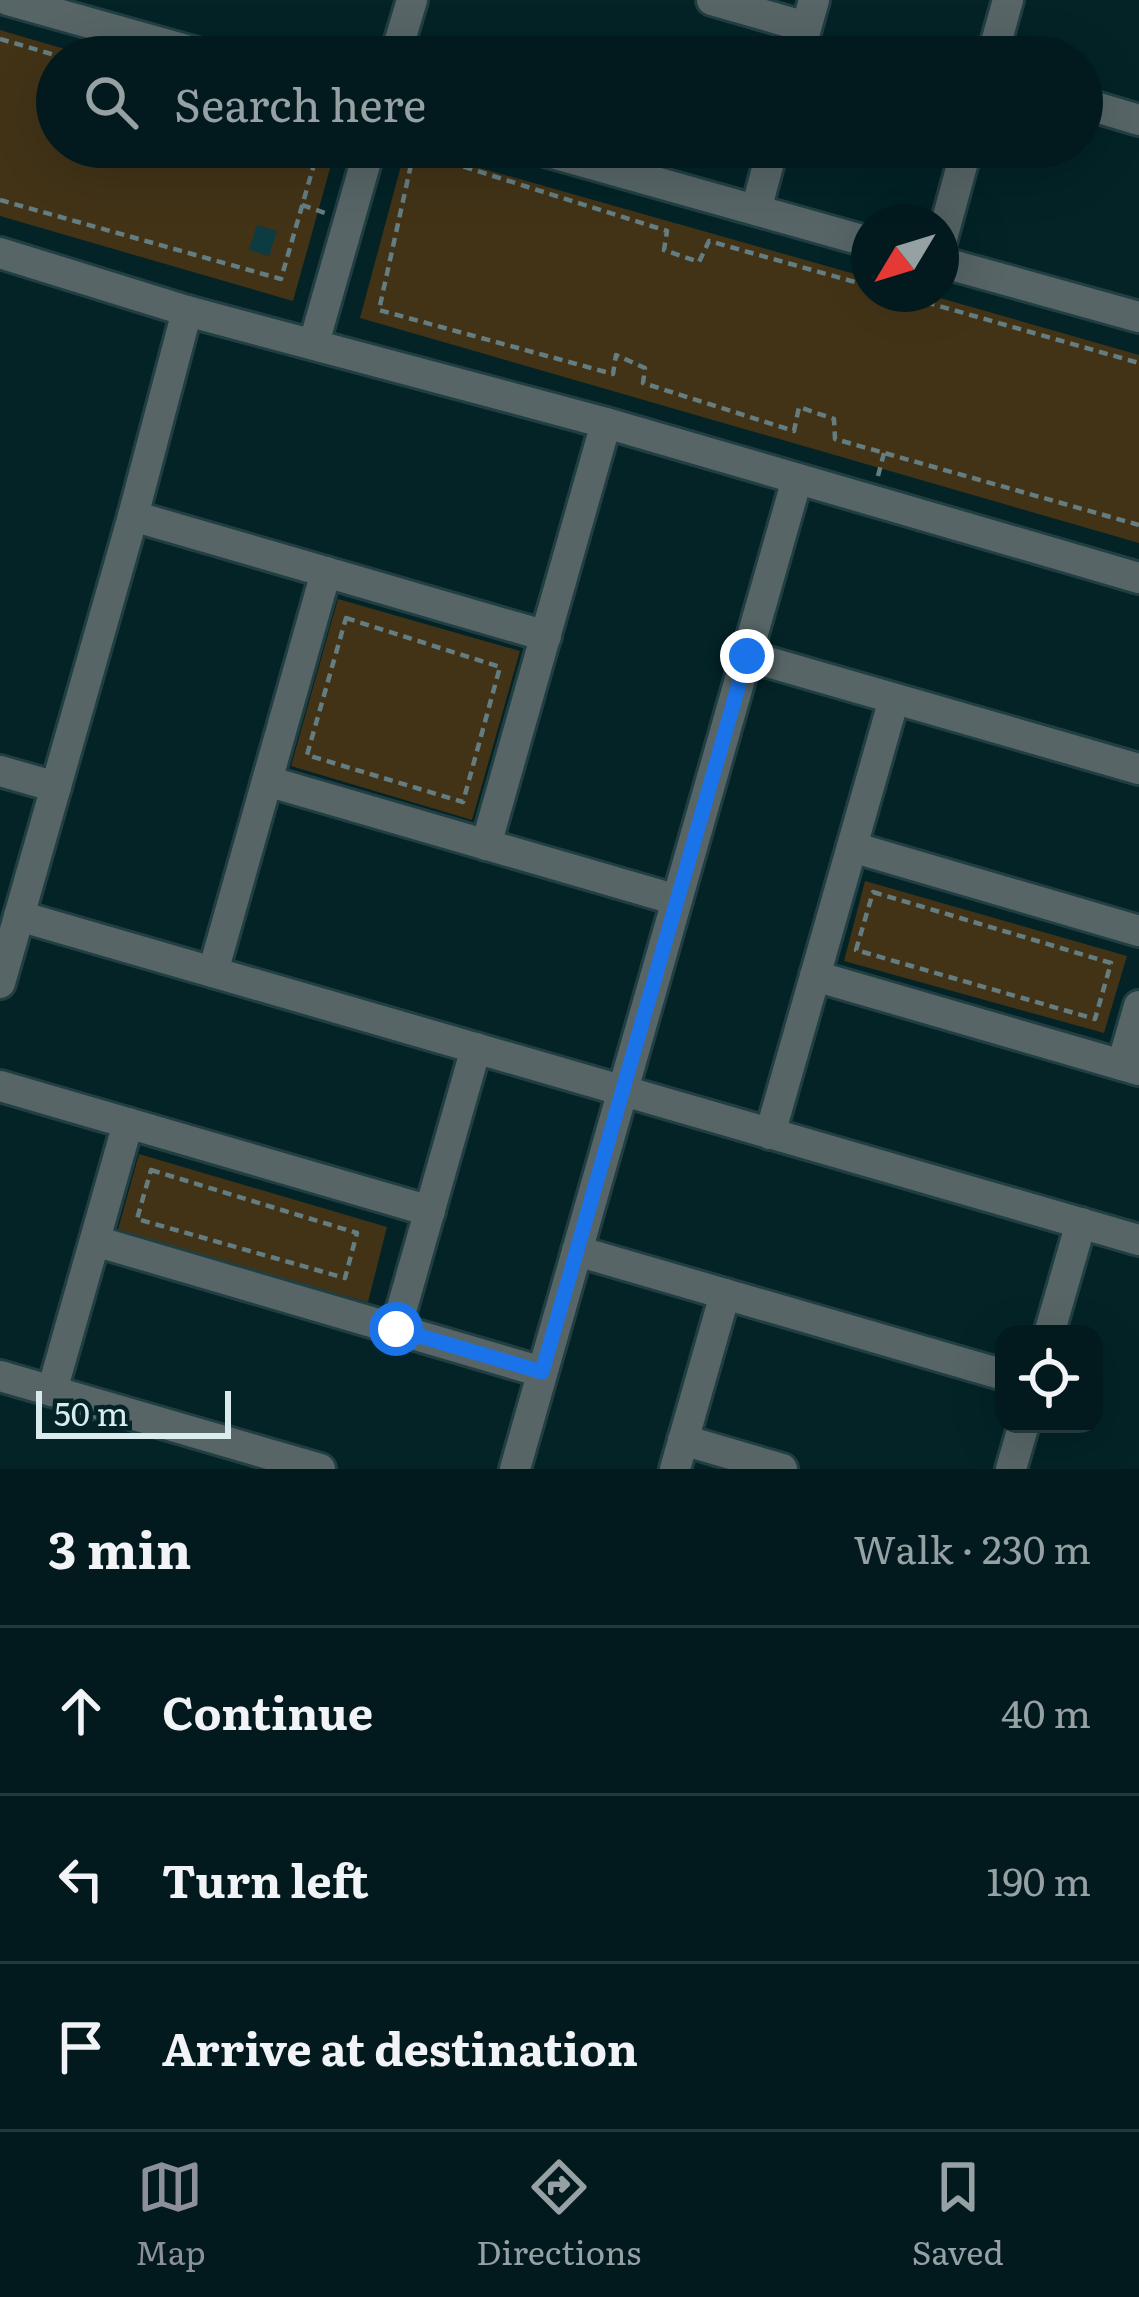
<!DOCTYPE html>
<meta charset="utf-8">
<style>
body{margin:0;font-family:Literata,serif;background:#0c2326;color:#f1f3f6}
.controls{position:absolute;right:36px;bottom:36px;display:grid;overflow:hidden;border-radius:24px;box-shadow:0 12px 48px #0002}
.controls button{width:108px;height:108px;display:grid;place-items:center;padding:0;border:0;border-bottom:3px solid #23383b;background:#021a1d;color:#f1f3f6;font:60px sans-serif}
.compass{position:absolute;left:851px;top:204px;width:108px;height:108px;border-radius:50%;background:#021a1d;box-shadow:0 12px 48px #0002;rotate:232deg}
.scale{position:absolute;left:36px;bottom:30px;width:195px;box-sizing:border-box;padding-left:12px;border:6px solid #daebee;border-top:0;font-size:33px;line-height:42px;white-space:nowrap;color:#daebee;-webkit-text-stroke:9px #032327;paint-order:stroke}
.stop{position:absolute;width:36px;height:36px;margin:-27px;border:9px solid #1a73e8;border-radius:50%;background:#fff}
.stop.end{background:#1a73e8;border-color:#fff;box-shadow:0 3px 12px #0008}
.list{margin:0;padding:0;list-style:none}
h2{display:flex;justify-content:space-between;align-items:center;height:156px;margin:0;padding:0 48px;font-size:51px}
h2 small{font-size:39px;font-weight:400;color:#96a1a4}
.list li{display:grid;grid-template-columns:78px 1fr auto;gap:36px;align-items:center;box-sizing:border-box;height:168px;padding:0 48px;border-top:3px solid #23383b}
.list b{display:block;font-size:45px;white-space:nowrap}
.list em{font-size:39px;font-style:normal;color:#96a1a4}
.icon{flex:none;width:66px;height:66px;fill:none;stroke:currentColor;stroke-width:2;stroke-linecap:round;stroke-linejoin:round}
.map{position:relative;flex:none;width:1139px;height:1469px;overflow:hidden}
.search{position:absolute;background:#021a1d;box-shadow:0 12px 48px #0002;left:36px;right:36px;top:36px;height:132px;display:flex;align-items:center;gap:30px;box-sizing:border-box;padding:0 42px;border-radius:66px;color:#96a1a4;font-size:45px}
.sheet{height:660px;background:#021a1d}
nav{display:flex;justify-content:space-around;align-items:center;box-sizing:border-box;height:168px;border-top:3px solid #23383b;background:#021a1d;font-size:33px;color:#96a1a4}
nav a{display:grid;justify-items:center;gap:6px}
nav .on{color:#8c9099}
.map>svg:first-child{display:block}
</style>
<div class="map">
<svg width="1139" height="1469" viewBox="0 0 1139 1469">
<rect width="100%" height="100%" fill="#032327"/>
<g fill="#423317">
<path d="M0,30L92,57H57V147H336L293,301L0,216Z"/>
<path d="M406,147L869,278V294H926L1139,355V543L360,318Z"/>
<path d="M338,599L520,651L472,820L291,766Z"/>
<path d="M865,881L1127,956L1104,1033L844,961Z"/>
<path d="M139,1154L387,1227L368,1302L117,1233Z"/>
</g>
<path fill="#0c3b41" d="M257,225L277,231L269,256L249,250Z"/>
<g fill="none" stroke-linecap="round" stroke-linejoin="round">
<defs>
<g id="minor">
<path d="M8,0L211,57"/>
<path d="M712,0L806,27"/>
<path d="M395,57L412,0"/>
<path d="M798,57L814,0"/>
<path d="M992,57L1008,0"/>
<path d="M1082,103L1139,120"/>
<path d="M531,147L869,242"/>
<path d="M756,210L773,147"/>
<path d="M941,242L967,147"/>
<path d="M0,253L187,311L606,423L1139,578"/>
<path d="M941,262L1139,317"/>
<path d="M314,343L370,147"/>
<path d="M133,516L546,636"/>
<path d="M747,656L1139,769"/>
<path d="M0,771L56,787"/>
<path d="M267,781L677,900"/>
<path d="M486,845L606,423"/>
<path d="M852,847L1139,931"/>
<path d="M19,916L1139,1240"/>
<path d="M213,972L326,572"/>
<path d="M815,976L1139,1070"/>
<path d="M0,983L133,516L187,311"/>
<path d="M1122,1065L1139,1006"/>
<path d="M0,1086L430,1211"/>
<path d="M770,1134L894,699"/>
<path d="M95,1241L542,1372"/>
<path d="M577,1251L1004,1375"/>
<path d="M396,1329L476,1048"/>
<path d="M1049,1334L1081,1223"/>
<path d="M0,1376L320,1469"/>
<path d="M52,1391L128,1123"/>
<path d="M683,1440L782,1469"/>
<path d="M515,1469L797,479"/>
<path d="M675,1469L725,1294"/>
<path d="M1011,1469L1024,1424"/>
</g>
</defs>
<use href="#minor" stroke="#213f43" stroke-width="36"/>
<g stroke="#647d81" stroke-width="4.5" stroke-dasharray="9 6" stroke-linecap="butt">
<path d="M0,39L62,57"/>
<path d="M0,200L281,279L319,147"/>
<path d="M302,205L325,213"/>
<path d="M869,286L709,241L699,262L664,250L667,231L414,151L379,310L613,374L616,355L645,368L643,383L794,431L799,407L834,419L835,439L1139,525"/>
<path d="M897,294L1139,363"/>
<path d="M878,476L884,453"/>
<path d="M346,618L500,667L463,802L307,755Z"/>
<path d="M873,892L1111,963L1095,1019L856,950Z"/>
<path d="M151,1170L357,1233L345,1278L137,1219Z"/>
</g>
<use href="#minor" stroke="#576567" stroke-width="30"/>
</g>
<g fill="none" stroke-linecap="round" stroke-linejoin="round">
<path stroke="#1a73e8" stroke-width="15" d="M396,1329L542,1372L747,656"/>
</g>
</svg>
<div class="controls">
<button><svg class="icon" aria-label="locate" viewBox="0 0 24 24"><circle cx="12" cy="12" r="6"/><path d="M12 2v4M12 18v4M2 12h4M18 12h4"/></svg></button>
</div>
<svg class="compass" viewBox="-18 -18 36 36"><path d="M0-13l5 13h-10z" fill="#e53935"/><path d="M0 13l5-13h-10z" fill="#96a1a4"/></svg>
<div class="scale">50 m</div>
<div class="stop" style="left:396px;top:1329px"></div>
<div class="stop end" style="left:747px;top:656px"></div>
<div class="search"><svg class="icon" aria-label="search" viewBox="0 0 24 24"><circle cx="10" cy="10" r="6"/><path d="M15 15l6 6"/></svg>Search here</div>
</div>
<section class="sheet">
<h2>3 min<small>Walk · 230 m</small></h2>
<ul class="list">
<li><svg class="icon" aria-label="ahead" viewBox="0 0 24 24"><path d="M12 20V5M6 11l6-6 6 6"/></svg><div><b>Continue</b></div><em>40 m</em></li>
<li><svg class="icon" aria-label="left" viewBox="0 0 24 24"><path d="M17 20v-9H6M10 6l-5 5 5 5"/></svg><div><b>Turn left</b></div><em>190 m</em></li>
<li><svg class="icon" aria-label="arrive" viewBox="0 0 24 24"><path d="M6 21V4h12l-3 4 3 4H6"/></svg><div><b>Arrive at destination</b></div></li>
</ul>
</section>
<nav>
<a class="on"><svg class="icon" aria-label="map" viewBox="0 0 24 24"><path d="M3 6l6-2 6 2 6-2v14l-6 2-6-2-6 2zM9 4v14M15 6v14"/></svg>Map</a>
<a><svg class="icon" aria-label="directions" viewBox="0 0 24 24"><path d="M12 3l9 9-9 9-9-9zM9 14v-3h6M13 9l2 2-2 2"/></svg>Directions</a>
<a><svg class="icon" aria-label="saved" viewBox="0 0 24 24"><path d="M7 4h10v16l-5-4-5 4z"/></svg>Saved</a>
</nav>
